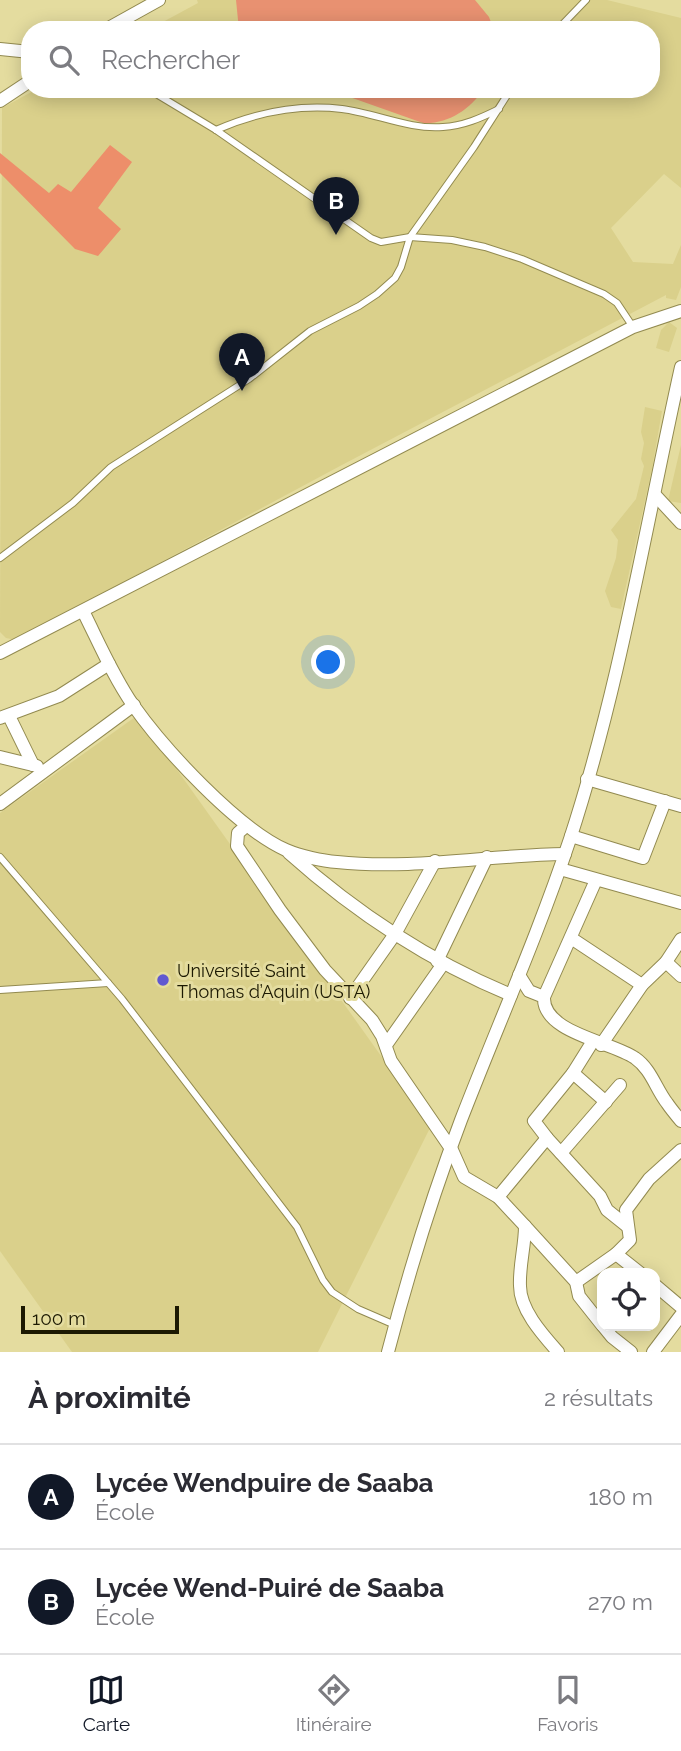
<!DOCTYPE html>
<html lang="fr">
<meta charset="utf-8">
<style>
body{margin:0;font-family:Raleway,sans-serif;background:#f2f2f3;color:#2b2b33}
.controls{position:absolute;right:21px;bottom:21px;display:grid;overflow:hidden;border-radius:14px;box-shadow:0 4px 18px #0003}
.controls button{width:63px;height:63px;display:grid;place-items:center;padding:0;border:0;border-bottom:2px solid #e1e1e2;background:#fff;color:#2b2b33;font:35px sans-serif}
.scale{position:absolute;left:21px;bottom:18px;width:158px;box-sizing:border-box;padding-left:7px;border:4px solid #1c1902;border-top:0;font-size:19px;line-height:24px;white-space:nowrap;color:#1c1902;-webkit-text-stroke:5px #e4dc9f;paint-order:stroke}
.you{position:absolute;left:329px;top:663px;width:24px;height:24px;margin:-18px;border:5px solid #fff;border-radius:50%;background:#1a73e8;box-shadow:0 0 0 10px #1a73e833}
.badge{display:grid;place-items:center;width:46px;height:46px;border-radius:50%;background:#111827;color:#fff;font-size:23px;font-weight:700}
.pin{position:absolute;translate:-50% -58px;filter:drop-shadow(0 2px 4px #0008)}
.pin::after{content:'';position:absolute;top:37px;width:24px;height:21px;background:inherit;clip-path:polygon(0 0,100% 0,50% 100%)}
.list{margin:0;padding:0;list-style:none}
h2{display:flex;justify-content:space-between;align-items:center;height:91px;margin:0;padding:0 28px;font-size:30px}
h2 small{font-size:23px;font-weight:400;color:#7c7c81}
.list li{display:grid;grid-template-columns:46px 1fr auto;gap:21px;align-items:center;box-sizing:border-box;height:105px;padding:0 28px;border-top:2px solid #e1e1e2}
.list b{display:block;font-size:26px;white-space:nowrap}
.list p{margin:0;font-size:23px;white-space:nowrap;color:#7c7c81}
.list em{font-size:23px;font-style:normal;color:#7c7c81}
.icon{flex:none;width:38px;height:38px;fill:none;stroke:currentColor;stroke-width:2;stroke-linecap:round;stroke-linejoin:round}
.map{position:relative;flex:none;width:681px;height:1352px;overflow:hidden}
.search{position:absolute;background:#fff;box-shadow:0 4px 18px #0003;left:21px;right:21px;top:21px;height:77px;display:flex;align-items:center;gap:18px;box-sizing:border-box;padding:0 24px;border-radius:28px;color:#7c7c81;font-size:26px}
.sheet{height:301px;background:#fff}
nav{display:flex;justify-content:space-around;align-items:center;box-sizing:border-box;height:98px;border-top:2px solid #e1e1e2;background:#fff;font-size:19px;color:#7c7c81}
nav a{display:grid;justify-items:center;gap:4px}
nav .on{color:#111827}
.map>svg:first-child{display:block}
</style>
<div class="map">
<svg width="681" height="1352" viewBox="0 0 681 1352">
<rect width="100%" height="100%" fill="#e4dc9f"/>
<g fill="#dad08b">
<path d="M197,0H607L681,18V188L664,174L611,228L633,262L673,264L681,245V287L676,300L666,298V295L340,466L16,640L6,638L0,632L2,108L37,89H651V30H148L198,3Z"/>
<path d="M669,322L677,328L669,352L656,348L661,330Z"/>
<path d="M645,407L662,411L652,469L621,609L611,607L605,591L616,558L618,540L611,530L636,499L644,466L641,459L644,443L641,432Z"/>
<path d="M681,445V503L668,501Z"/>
<path d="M138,715L431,1126L318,1352H72L0,1251V813Z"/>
</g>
<g fill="#e89171">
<path d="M236,0H475L489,17L494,30H239Z"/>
<path d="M327,89H484C470,109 449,124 423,123Z"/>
</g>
<path fill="#ed8e6a" d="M110,145L132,162L98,208L121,229L98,256L75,249L0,173V153L49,193L58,184L71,192Z"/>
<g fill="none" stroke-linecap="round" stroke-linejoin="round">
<defs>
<g id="service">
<path d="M557,30L586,0"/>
<path d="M148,89L216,130L371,238L381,242L410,237L452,240L485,247L522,259L604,294L617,303L633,327"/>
<path d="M216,130C255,113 299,104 342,109C375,113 410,130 443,127C463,126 481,118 499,109"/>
<path d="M0,558L73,503L111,467L249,379L310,331L359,306L377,294L395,278L401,267L410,237L474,147L511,89"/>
<path d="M0,857L122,999L297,1227L323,1280L332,1292L358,1309L395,1325"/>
<path d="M0,990L108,983"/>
</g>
<g id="minor">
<path d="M105,30L159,0"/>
<path d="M0,49L30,52"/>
<path d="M0,101L30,81"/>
<path d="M656,496L681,523"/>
<path d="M83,611C99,643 113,676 133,705C164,749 237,828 286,850C300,856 322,861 337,862C412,870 490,855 565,854"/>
<path d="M0,653L633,327L681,311"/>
<path d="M9,716L33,765"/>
<path d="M0,718L59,696L109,664"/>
<path d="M0,757L37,766"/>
<path d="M587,779L681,806"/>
<path d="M0,804L134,705"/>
<path d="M246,826L238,833L237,846L280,910L325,970L372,1020L382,1036L391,1061L452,1150L464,1177L498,1197L525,1226L576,1282L579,1296L602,1325"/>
<path d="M571,836L643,858L665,801"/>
<path d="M289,853C355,912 429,961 511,995"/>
<path d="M560,869L681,903"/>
<path d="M571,938L642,985"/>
<path d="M437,961L487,857"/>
<path d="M666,962L681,976"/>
<path d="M519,975L529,991L544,997C542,1033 613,1042 635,1058C651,1069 656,1089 667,1103C671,1109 676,1115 681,1121"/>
<path d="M544,997L596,880"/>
<path d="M350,998L395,934L435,861"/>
<path d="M593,1041L573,1073L606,1102"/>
<path d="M386,1045L443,964"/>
<path d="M601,1045L642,985L666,962L681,939"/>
<path d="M547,1138L534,1121L573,1073"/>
<path d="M561,1153L620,1085"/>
<path d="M498,1197L547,1138L600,1196L607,1210L627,1226"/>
<path d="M525,1226C525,1246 519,1266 520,1286C520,1310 543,1335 558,1352"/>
<path d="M616,1254L630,1240L626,1210L649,1179L681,1150"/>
<path d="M576,1282L616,1254L640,1273"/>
<path d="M655,1285L681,1307"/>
<path d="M603,1326L612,1337L631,1352"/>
<path d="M388,1352C408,1275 433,1194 461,1120C497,1027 538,935 570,839C620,686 646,524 681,367"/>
<path d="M653,1352L681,1315"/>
</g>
</defs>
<use href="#service" stroke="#928a50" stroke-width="8"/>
<use href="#minor" stroke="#928a50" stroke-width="14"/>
<use href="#service" stroke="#fff" stroke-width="6"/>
<use href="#minor" stroke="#fff" stroke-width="12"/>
</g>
<circle fill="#6058d1" stroke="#e4dc9f" stroke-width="2.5" cx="163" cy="980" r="7"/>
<g text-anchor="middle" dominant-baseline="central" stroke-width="6" stroke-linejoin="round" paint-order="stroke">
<g font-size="18" fill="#1c1902" stroke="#e4dc9f" text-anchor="start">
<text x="177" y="970">Université Saint<tspan x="177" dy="21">Thomas d’Aquin (USTA)</tspan></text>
</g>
</g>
</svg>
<div class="controls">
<button><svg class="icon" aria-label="locate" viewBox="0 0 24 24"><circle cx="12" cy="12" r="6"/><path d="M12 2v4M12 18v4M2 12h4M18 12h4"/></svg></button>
</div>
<div class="scale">100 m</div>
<div class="you"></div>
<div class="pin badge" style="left:242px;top:391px">A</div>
<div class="pin badge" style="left:336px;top:235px">B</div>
<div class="search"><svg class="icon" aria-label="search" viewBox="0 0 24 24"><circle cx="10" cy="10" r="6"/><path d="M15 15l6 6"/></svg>Rechercher</div>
</div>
<section class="sheet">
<h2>À proximité<small>2 résultats</small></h2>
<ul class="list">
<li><span class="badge">A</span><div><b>Lycée Wendpuire de Saaba</b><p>École</p></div><em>180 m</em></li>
<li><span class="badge">B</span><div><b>Lycée Wend-Puiré de Saaba</b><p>École</p></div><em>270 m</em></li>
</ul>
</section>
<nav>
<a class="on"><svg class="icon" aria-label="map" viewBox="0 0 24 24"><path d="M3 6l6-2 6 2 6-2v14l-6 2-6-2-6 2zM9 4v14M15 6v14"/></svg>Carte</a>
<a><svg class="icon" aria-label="directions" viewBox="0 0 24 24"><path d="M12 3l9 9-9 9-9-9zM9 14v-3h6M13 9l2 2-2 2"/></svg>Itinéraire</a>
<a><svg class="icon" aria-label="saved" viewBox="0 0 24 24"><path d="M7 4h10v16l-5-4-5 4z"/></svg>Favoris</a>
</nav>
